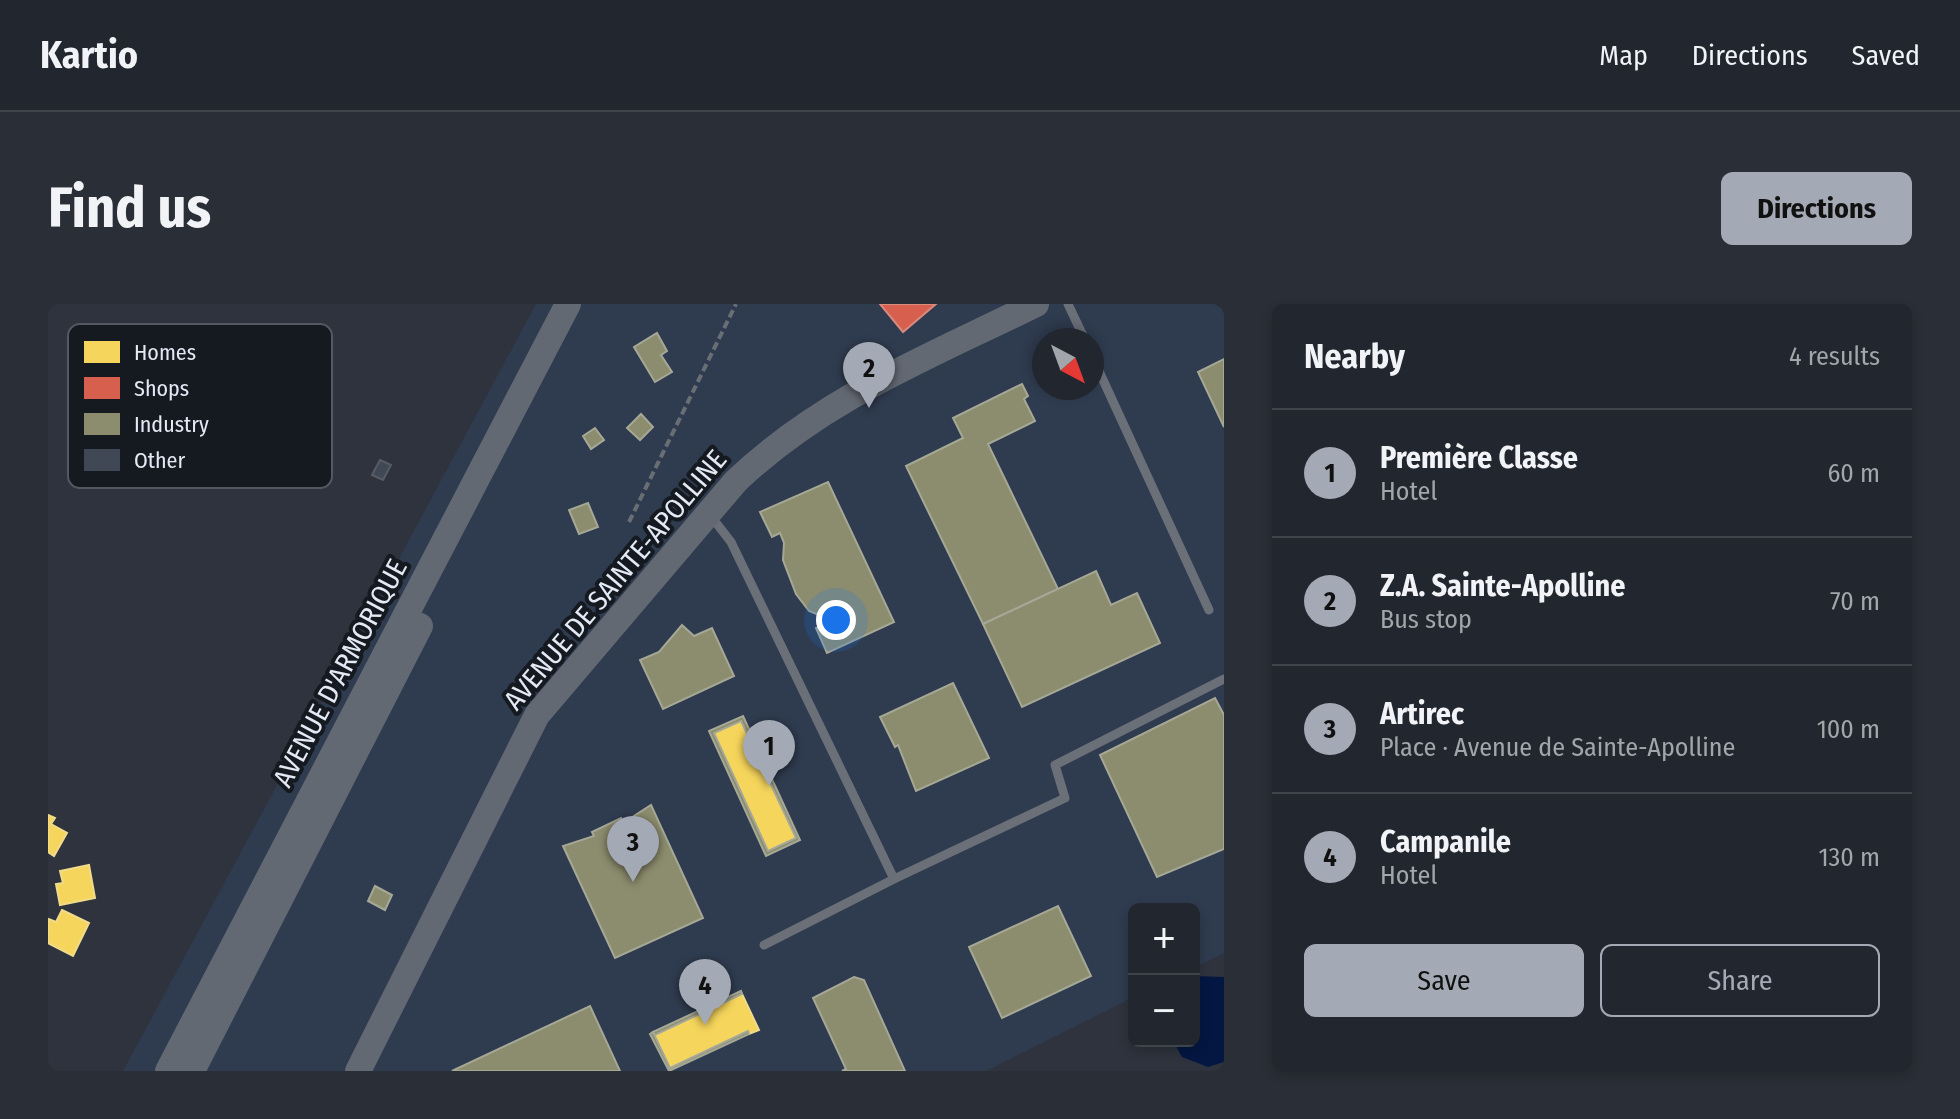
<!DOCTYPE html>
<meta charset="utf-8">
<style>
body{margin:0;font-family:"Fira Sans Condensed",sans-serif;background:#2a2e36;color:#f1f3f6}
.controls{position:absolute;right:24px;bottom:24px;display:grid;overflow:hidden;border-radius:12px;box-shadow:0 4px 12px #0003}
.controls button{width:72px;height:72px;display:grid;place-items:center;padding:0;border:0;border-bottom:2px solid #3f434a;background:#22262e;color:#f1f3f6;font:40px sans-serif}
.compass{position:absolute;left:984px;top:24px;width:72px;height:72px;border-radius:50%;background:#22262e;box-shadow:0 4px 12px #0003;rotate:139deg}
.you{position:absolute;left:788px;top:316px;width:28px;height:28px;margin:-20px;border:6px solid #fff;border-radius:50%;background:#1a73e8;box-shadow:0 0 0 12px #1a73e833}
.badge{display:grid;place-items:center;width:52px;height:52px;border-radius:50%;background:#a4aab5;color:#111;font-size:26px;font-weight:700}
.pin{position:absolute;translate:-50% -66px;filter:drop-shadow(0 2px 4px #0008)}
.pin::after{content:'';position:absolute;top:42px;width:28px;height:24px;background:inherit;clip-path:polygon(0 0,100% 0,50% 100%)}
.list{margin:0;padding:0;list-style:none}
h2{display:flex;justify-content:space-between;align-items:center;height:104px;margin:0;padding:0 32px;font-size:34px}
h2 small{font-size:26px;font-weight:400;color:#a2a5aa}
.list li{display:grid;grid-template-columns:52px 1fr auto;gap:24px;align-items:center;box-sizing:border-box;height:128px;padding:0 32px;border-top:2px solid #3f434a}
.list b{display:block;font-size:30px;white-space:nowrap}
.list p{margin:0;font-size:26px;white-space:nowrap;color:#a2a5aa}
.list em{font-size:26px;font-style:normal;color:#a2a5aa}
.actions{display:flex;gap:16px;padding:24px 32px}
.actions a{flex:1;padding:18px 0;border:2px solid #a4aab5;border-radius:12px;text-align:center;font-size:28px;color:#a4aab5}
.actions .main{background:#a4aab5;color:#111}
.map{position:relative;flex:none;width:1176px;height:767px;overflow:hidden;border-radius:12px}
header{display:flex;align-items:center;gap:48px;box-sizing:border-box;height:112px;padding:0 40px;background:#22262e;border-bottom:2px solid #3f434a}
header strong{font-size:38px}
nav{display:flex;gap:44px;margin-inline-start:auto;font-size:28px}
.intro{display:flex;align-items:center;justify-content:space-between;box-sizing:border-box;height:192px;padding:0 48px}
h1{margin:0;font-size:56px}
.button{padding:20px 36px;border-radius:12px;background:#a4aab5;color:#111;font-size:28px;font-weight:700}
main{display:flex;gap:48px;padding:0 48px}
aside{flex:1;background:#22262e;border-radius:12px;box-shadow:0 4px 12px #0003}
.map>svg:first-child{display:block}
</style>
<header>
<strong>Kartio</strong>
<nav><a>Map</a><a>Directions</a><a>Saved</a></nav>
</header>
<div class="intro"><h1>Find us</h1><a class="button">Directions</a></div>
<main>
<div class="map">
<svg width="1176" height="767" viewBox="0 0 1176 767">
<rect width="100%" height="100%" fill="#2e333d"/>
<path fill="#2f3b4f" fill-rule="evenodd" d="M488,0H1176V649L1146,664V605H1086V693L938,767H75ZM996,36H1044V84H996Z"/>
<path fill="#041742" d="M1146,672L1176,673V758L1160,763L1134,753L1125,737H1146Z"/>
<g fill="#f6d55c" stroke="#f0db8a" stroke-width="2">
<path d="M693,417L748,534L720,547L666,429Z"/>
<path d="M0,511L7,514L3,520L19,529L6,552L0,548Z"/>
<path d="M41,561L47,594L12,601L8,580L15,579L12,567Z"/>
<path d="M14,606L41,619L25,652L0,639V618L1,615L8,618Z"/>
<path d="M694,690L711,726L701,730L700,727L622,764L607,731Z"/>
</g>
<path fill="#d6604d" stroke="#da897f" stroke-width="2" d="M832,0H888L855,28Z"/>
<g fill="#8c8c6e" stroke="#a6a896" stroke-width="2" fill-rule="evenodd">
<path d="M609,29L619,47L613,51L624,68L607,78L586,43Z"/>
<path d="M1176,55V123L1150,68Z"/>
<path d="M974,80L980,92L976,95L987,117L940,140L1010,285L935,320L858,162L915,134L905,114Z"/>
<path d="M593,110L605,123L592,136L579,124Z"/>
<path d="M547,124L556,136L543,145L535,132Z"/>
<path d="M780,178L846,318L779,349L768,324L776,321L771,311L761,307L748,290L735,256L736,239L732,229L724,233L712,208Z"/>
<path d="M540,199L550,223L531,230L521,206Z"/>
<path d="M1048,267L1063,301L1089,289L1112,339L974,403L935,320Z"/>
<path d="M634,321L646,332L664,324L686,372L615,405L592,356L611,348Z"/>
<path d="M905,379L941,454L868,487L850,441L847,443L832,413Z"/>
<path d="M1167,394L1176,411V545L1109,573L1052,451Z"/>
<path d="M695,412L752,536L718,552L661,427ZM693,417L748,534L720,547L666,429Z"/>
<path d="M603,501L655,614L567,654L515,542L546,532L544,528L573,514L575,519Z"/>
<path d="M327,582L344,591L337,606L320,597Z"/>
<path d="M1010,602L1043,672L954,714L921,643Z"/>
<path d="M806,673L816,676L857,767H794L798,765L765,694Z"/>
<path d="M693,687L694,690L607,731L605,728Z"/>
<path d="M542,702L572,767H404Z"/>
<path d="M700,727L701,730L621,767L602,730L605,728L622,764Z"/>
</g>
<path fill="#404855" stroke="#575b63" stroke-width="2" d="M332,156L343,161L335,176L324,171Z"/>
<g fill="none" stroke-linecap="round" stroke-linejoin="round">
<path stroke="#696d74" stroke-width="4" stroke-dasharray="8 4" stroke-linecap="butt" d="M581,218L688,0"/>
<g stroke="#6a6f78" stroke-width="9">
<path d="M1020,0L1037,36"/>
<path d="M1044,52L1161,306"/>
<path d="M662,211L683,238L846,575L716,641"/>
<path d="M846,575L1017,494L1007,461L1176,375"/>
</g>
<g stroke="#636973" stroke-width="26">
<path d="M120,767L520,0"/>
<path d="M144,767L372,322"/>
<path d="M310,767L489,411L688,177C777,93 881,53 988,0"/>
</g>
</g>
<g text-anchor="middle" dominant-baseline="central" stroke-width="8" stroke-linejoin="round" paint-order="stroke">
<g font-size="28" fill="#e3eaf5" stroke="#151a21">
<text transform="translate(567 276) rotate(-50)">AVENUE DE SAINTE-APOLLINE</text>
<text transform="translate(292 369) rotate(-62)">AVENUE D'ARMORIQUE</text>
</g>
</g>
<rect x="20" y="20" width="264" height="164" rx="12" fill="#151a21" stroke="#535861" stroke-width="2"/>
<rect x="36" y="37" width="36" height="22" fill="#f6d55c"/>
<rect x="36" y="73" width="36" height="22" fill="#d6604d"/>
<rect x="36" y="109" width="36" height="22" fill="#8c8c6e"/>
<rect x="36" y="145" width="36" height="22" fill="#404855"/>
<g font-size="22" fill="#e3eaf5">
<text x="86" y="56">Homes</text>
<text x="86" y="92">Shops</text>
<text x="86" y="128">Industry</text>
<text x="86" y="164">Other</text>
</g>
</svg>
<div class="controls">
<button>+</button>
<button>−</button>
</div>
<svg class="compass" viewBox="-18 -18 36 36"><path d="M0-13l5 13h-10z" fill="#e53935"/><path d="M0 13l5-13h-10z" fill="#a2a5aa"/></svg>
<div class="you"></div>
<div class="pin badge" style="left:721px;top:482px">1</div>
<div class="pin badge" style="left:821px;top:104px">2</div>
<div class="pin badge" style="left:585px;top:578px">3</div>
<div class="pin badge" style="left:657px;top:721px">4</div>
</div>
<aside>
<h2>Nearby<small>4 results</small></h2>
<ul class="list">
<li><span class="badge">1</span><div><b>Première Classe</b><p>Hotel</p></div><em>60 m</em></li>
<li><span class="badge">2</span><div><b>Z.A. Sainte-Apolline</b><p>Bus stop</p></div><em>70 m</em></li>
<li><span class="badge">3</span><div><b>Artirec</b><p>Place · Avenue de Sainte-Apolline</p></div><em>100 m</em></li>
<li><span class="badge">4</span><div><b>Campanile</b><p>Hotel</p></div><em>130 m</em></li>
</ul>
<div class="actions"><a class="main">Save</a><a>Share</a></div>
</aside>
</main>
